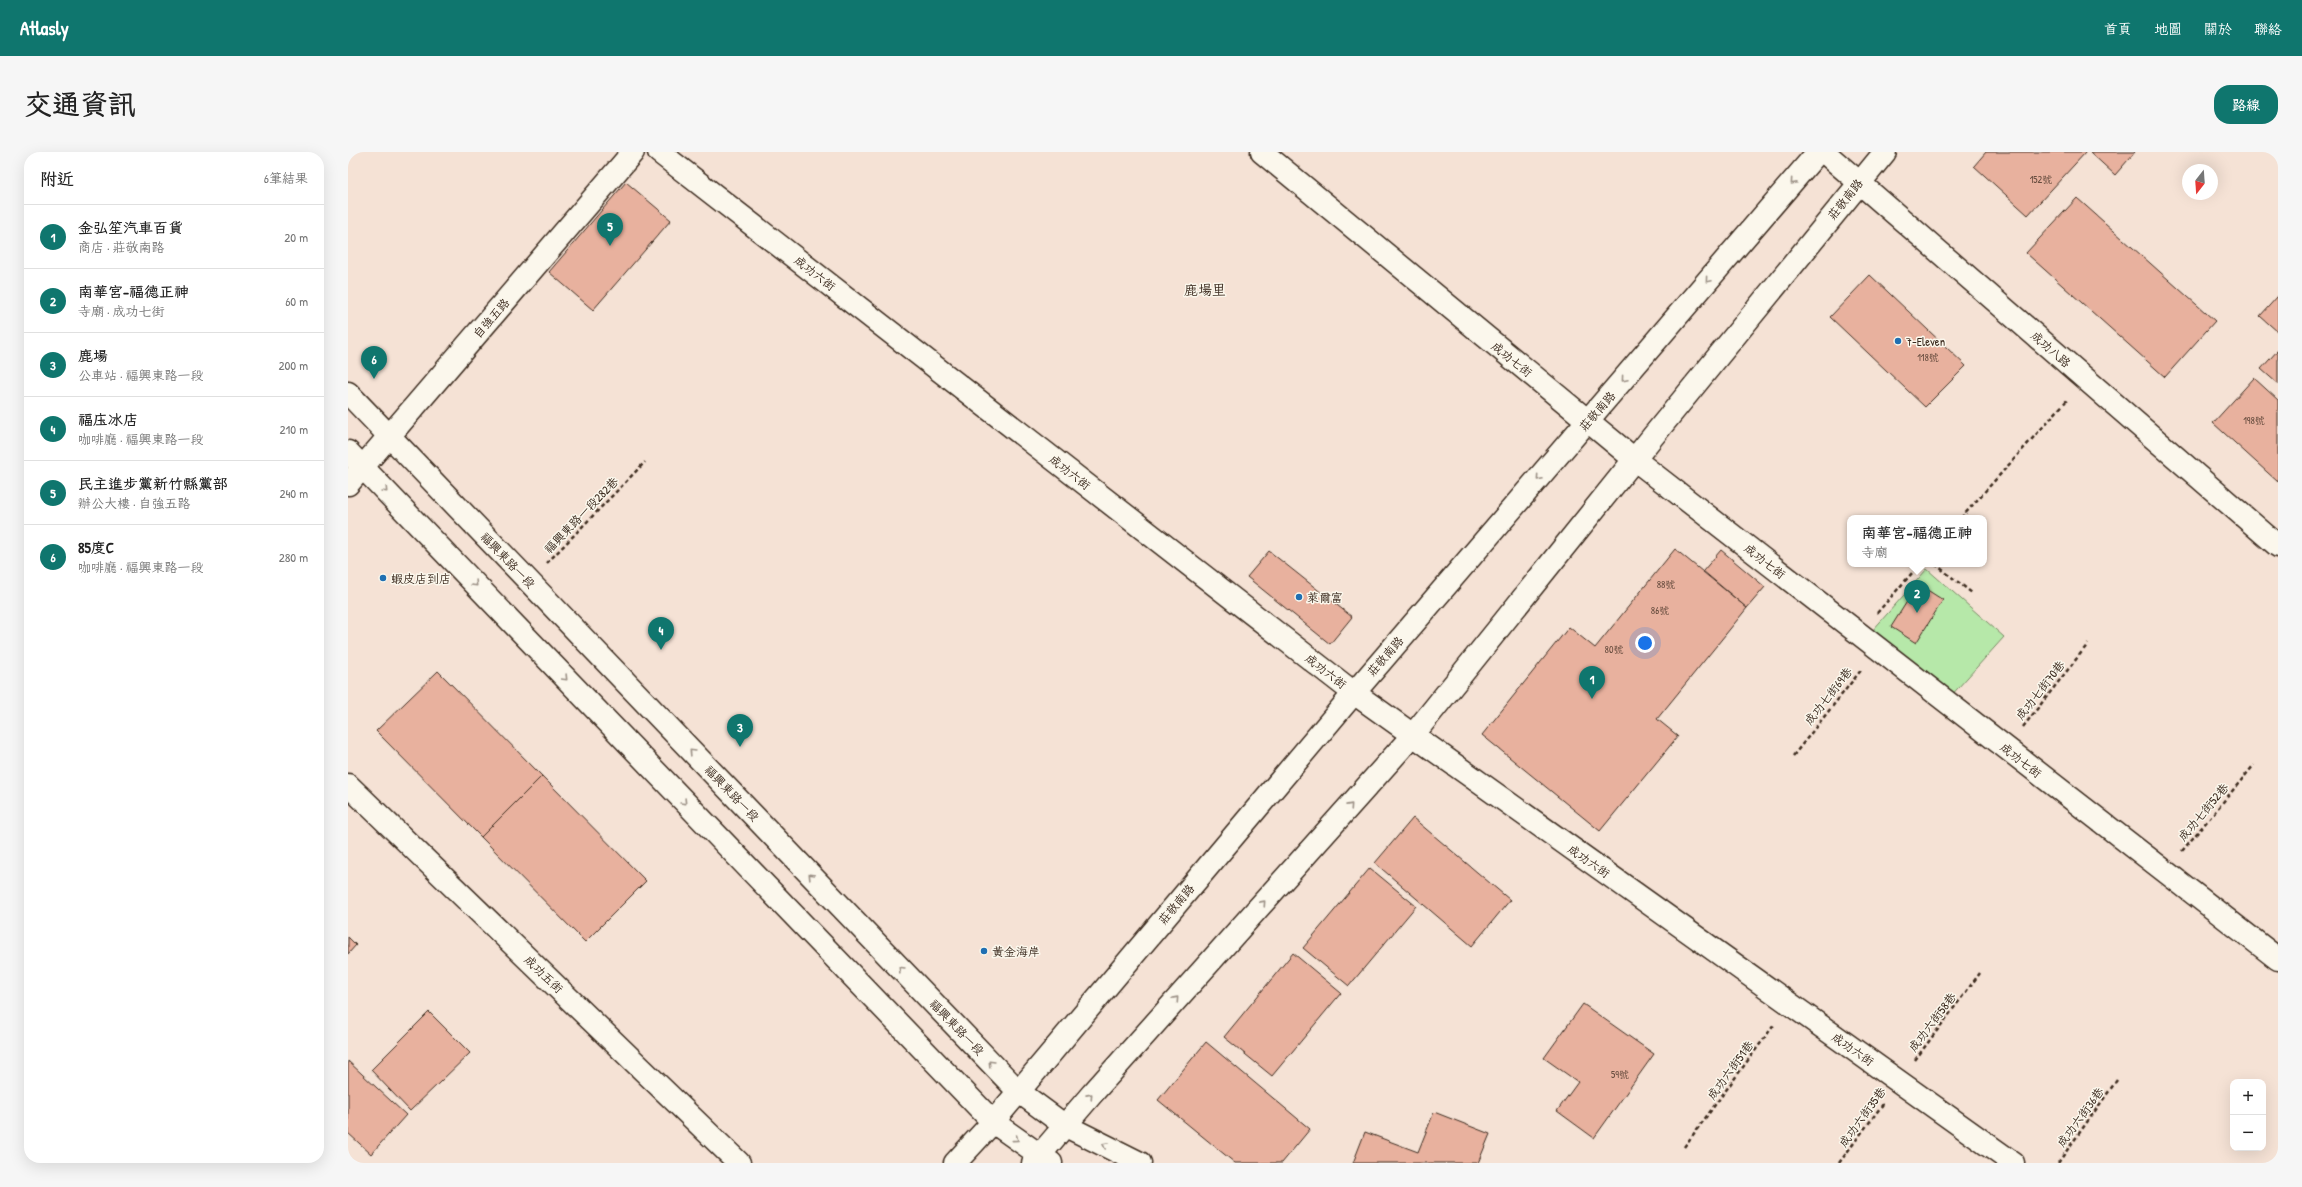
<!DOCTYPE html>
<html lang="zh-TW">
<meta charset="utf-8">
<style>
body{margin:0;font-family:"Patrick Hand","LXGW WenKai TC",sans-serif;background:#f6f6f6;color:#222}
.controls{position:absolute;right:12px;bottom:12px;display:grid;overflow:hidden;border-radius:8px;box-shadow:0 4px 16px #0002}
.controls button{width:36px;height:36px;display:grid;place-items:center;padding:0;border:0;border-bottom:1px solid #e0e0e0;background:#fff;color:#222;font:20px sans-serif}
.compass{position:absolute;left:1834px;top:12px;width:36px;height:36px;border-radius:50%;background:#fff;box-shadow:0 4px 16px #0002;rotate:197deg}
.you{position:absolute;left:1297px;top:491px;width:14px;height:14px;margin:-10px;border:3px solid #fff;border-radius:50%;background:#1a73e8;box-shadow:0 0 0 6px #1a73e833}
.badge{display:grid;place-items:center;width:26px;height:26px;border-radius:50%;background:#0f766e;color:#fff;font-size:13px;font-weight:700}
.pin{position:absolute;translate:-50% -33px;filter:drop-shadow(0 1px 2px #0008)}
.pin::after{content:'';position:absolute;top:21px;width:14px;height:12px;background:inherit;clip-path:polygon(0 0,100% 0,50% 100%)}
.popup{position:absolute;left:1499px;top:363px;width:140px;height:52px;box-sizing:border-box;display:grid;place-content:center;border-radius:8px;background:#fff;filter:drop-shadow(0 1px 3px #0005);font-size:13px;white-space:nowrap;color:#767676}
.popup b{font-size:15px;color:#222}
.popup::after{content:'';position:absolute;left:50%;top:100%;margin-left:-8px;border:8px solid transparent;border-top-color:#fff}
.list{margin:0;padding:0;list-style:none}
h2{display:flex;justify-content:space-between;align-items:center;height:52px;margin:0;padding:0 16px;font-size:17px}
h2 small{font-size:13px;font-weight:400;color:#767676}
.list li{display:grid;grid-template-columns:26px 1fr auto;gap:12px;align-items:center;box-sizing:border-box;height:64px;padding:0 16px;border-top:1px solid #e0e0e0}
.list b{display:block;font-size:15px;white-space:nowrap}
.list p{margin:0;font-size:13px;white-space:nowrap;color:#767676}
.list em{font-size:13px;font-style:normal;color:#767676}
.map{position:relative;flex:none;width:1930px;height:1011px;overflow:hidden;border-radius:16px}
header{display:flex;align-items:center;gap:24px;box-sizing:border-box;height:56px;padding:0 20px;background:#0f766e;color:#fff}
header strong{font-size:19px}
nav{display:flex;gap:22px;margin-inline-start:auto;font-size:14px}
.intro{display:flex;align-items:center;justify-content:space-between;box-sizing:border-box;height:96px;padding:0 24px}
h1{margin:0;font-size:28px}
.button{padding:10px 18px;border-radius:16px;background:#0f766e;color:#fff;font-size:14px;font-weight:700}
main{display:flex;gap:24px;padding:0 24px}
aside{flex:1;background:#fff;border-radius:16px;box-shadow:0 4px 16px #0002}
.map>svg:first-child{display:block}
</style>
<header>
<strong>Atlasly</strong>
<nav><a>首頁</a><a>地圖</a><a>關於</a><a>聯絡</a></nav>
</header>
<div class="intro"><h1>交通資訊</h1><a class="button">路線</a></div>
<main>
<aside>
<h2>附近<small>6筆結果</small></h2>
<ul class="list">
<li><span class="badge">1</span><div><b>金弘笙汽車百貨</b><p>商店 · 莊敬南路</p></div><em>20 m</em></li>
<li><span class="badge">2</span><div><b>南華宮-福德正神</b><p>寺廟 · 成功七街</p></div><em>60 m</em></li>
<li><span class="badge">3</span><div><b>鹿場</b><p>公車站 · 福興東路一段</p></div><em>200 m</em></li>
<li><span class="badge">4</span><div><b>福庒冰店</b><p>咖啡廳 · 福興東路一段</p></div><em>210 m</em></li>
<li><span class="badge">5</span><div><b>民主進步黨新竹縣黨部</b><p>辦公大樓 · 自強五路</p></div><em>240 m</em></li>
<li><span class="badge">6</span><div><b>85度C</b><p>咖啡廳 · 福興東路一段</p></div><em>280 m</em></li>
</ul>
</aside>
<div class="map">
<svg width="1930" height="1011" viewBox="0 0 1930 1011">
<rect width="100%" height="100%" fill="#f5e2d5"/>
<filter id="ink" filterUnits="userSpaceOnUse"><feTurbulence type="fractalNoise" baseFrequency=".025" numOctaves="2"/><feDisplacementMap in="SourceGraphic" scale="8" xChannelSelector="R" yChannelSelector="G"/><feConvolveMatrix kernelMatrix="1 2 1 2 8 2 1 2 1" color-interpolation-filters="sRGB"/></filter>
<g filter="url(#ink)">
<path fill="#b6e8a9" stroke="#788964" d="M1579,417L1656,485L1601,546L1524,479Z"/>
<g fill="#e8b19e" stroke="#3b2a1e">
<path d="M1638,0H1738L1680,63L1626,14Z"/>
<path d="M1742,0H1787L1767,23Z"/>
<path d="M278,30L323,68L245,158L201,120Z"/>
<path d="M1729,46L1867,169L1817,225L1678,101Z"/>
<path d="M1522,123L1618,214L1577,255L1482,165Z"/>
<path d="M1930,144V180L1912,164Z"/>
<path d="M1930,198V232L1913,217Z"/>
<path d="M1906,226L1930,248V330L1865,271Z"/>
<path d="M1327,397L1399,456L1309,567L1330,584L1252,679L1134,583L1221,475L1247,496Z"/>
<path d="M1373,398L1417,435L1399,456L1355,419Z"/>
<path d="M921,399L1004,465L982,492L899,425Z"/>
<path d="M1570,432L1595,448L1568,491L1543,475Z"/>
<path d="M90,519L194,624L133,685L28,579Z"/>
<path d="M194,624L298,729L237,790L133,685Z"/>
<path d="M1065,666L1162,748L1124,794L1027,711Z"/>
<path d="M1022,716L1068,754L1001,834L955,796Z"/>
<path d="M0,785L8,793L0,802Z"/>
<path d="M945,801L993,841L924,924L876,885Z"/>
<path d="M1235,852L1306,902L1246,986L1209,959L1230,930L1196,906Z"/>
<path d="M81,860L122,901L62,959L23,918Z"/>
<path d="M858,890L962,977L934,1011H887L810,948Z"/>
<path d="M0,909L58,963L23,1002L0,981Z"/>
<path d="M1086,960L1142,982L1130,1011H1005L1017,980L1070,1000Z"/>
</g>
<g fill="none" stroke-linecap="round" stroke-linejoin="round">
<defs>
<g id="minor">
<path d="M311,0L1006,541L1665,1011"/>
<path d="M914,0L1286,307L1930,807"/>
<path d="M1476,0L1930,394"/>
<path d="M0,332L285,0"/>
<path d="M0,633L391,1011"/>
</g>
<g id="tertiary">
<path d="M0,241L670,939L716,973L792,1011"/>
<path d="M0,300L645,970L703,1011"/>
<path d="M607,1011L645,970L1006,541L1470,0"/>
<path d="M685,1011L744,942L1065,583L1306,283L1537,0"/>
</g>
</defs>
<use href="#minor" stroke="#3b2a1e" stroke-width="25"/>
<use href="#tertiary" stroke="#3b2a1e" stroke-width="25"/>
<g stroke="#3b2a1e" stroke-width="2.5" stroke-dasharray="4 3" stroke-linecap="butt">
<path d="M1613,366L1720,247"/>
<path d="M199,411L297,310"/>
<path d="M1587,412L1624,441"/>
<path d="M1529,461L1572,412"/>
<path d="M1675,575L1740,492"/>
<path d="M1445,604L1514,517"/>
<path d="M1834,699L1906,613"/>
<path d="M1567,908L1632,821"/>
<path d="M1336,995L1426,873"/>
<path d="M1491,1011L1535,952"/>
<path d="M1710,1011L1769,928"/>
</g>
<use href="#minor" stroke="#fbf7ec" stroke-width="22"/>
<use href="#tertiary" stroke="#fbf7ec" stroke-width="22"/>
</g>
<defs><path id="oneway-chevron" d="M-2-3.5L2.5 0L-2 3.5" fill="none" stroke-width="1.6" stroke-linecap="round" stroke-linejoin="round"/></defs>
<g stroke="#9b9085">
<use href="#oneway-chevron" transform="translate(1445 30) rotate(131)"/>
<use href="#oneway-chevron" transform="translate(1360 128) rotate(130)"/>
<use href="#oneway-chevron" transform="translate(1276 227) rotate(130)"/>
<use href="#oneway-chevron" transform="translate(1191 326) rotate(131)"/>
<use href="#oneway-chevron" transform="translate(37 338) rotate(46)"/>
<use href="#oneway-chevron" transform="translate(127 432) rotate(46)"/>
<use href="#oneway-chevron" transform="translate(217 526) rotate(46)"/>
<use href="#oneway-chevron" transform="translate(344 600) rotate(-134)"/>
<use href="#oneway-chevron" transform="translate(336 650) rotate(46)"/>
<use href="#oneway-chevron" transform="translate(1002 654) rotate(-48)"/>
<use href="#oneway-chevron" transform="translate(463 724) rotate(-134)"/>
<use href="#oneway-chevron" transform="translate(915 751) rotate(-48)"/>
<use href="#oneway-chevron" transform="translate(553 817) rotate(-134)"/>
<use href="#oneway-chevron" transform="translate(828 847) rotate(-48)"/>
<use href="#oneway-chevron" transform="translate(643 911) rotate(-134)"/>
<use href="#oneway-chevron" transform="translate(742 944) rotate(-48)"/>
<use href="#oneway-chevron" transform="translate(668 987) rotate(37)"/>
<use href="#oneway-chevron" transform="translate(757 993) rotate(-153)"/>
</g>
</g>
<g fill="#1f6fb2" stroke="#fbf7ec" stroke-width="1.5">
<circle cx="1550" cy="189" r="4"/>
<circle cx="35" cy="426" r="4"/>
<circle cx="951" cy="445" r="4"/>
<circle cx="636" cy="799" r="4"/>
</g>
<g text-anchor="middle" dominant-baseline="central" stroke-width="3" stroke-linejoin="round" paint-order="stroke">
<g font-size="10" fill="#664c3e">
<text x="1693" y="27">152號</text>
<text x="1580" y="205">118號</text>
<text x="1906" y="268">198號</text>
<text x="1318" y="432">88號</text>
<text x="1312" y="458">86號</text>
<text x="1266" y="497">80號</text>
<text x="1272" y="922">59號</text>
</g>
<g font-size="12" fill="#3b2a1e" stroke="#fbf7ec">
<text transform="translate(1497 47) rotate(-51)">莊敬南路</text>
<text transform="translate(467 121) rotate(38)">成功六街</text>
<text transform="translate(143 166) rotate(-49)">自強五路</text>
<text transform="translate(1703 197) rotate(41)">成功八路</text>
<text transform="translate(1164 207) rotate(39)">成功七街</text>
<text transform="translate(1249 259) rotate(-49)">莊敬南路</text>
<text transform="translate(722 320) rotate(38)">成功六街</text>
<text transform="translate(233 363) rotate(-46)">福興東路一段282巷</text>
<text transform="translate(160 408) rotate(46)">福興東路一段</text>
<text transform="translate(1417 409) rotate(38)">成功七街</text>
<text transform="translate(1037 504) rotate(-49)">莊敬南路</text>
<text transform="translate(978 519) rotate(38)">成功六街</text>
<text transform="translate(1692 538) rotate(-52)">成功七街70巷</text>
<text transform="translate(1480 544) rotate(-52)">成功七街69巷</text>
<text transform="translate(1673 608) rotate(38)">成功七街</text>
<text transform="translate(384 641) rotate(46)">福興東路一段</text>
<text transform="translate(1855 660) rotate(-50)">成功七街52巷</text>
<text transform="translate(1241 709) rotate(35)">成功六街</text>
<text transform="translate(828 752) rotate(-50)">莊敬南路</text>
<text transform="translate(196 822) rotate(44)">成功五街</text>
<text transform="translate(1584 870) rotate(-53)">成功六街58巷</text>
<text transform="translate(609 875) rotate(46)">福興東路一段</text>
<text transform="translate(1505 897) rotate(35)">成功六街</text>
<text transform="translate(1382 918) rotate(-54)">成功六街51巷</text>
<text transform="translate(1514 965) rotate(-54)">成功六街35巷</text>
<text transform="translate(1732 965) rotate(-54)">成功六街36巷</text>
</g>
<g font-size="12" fill="#3b2a1e" stroke="#fbf7ec" text-anchor="start">
<text x="1558" y="189">7-Eleven</text>
<text x="43" y="426">蝦皮店到店</text>
<text x="959" y="445">萊爾富</text>
<text x="644" y="799">黄金海岸</text>
</g>
<g font-size="14" fill="#3b2a1e" stroke="#fbf7ec">
<text x="857" y="137">鹿場里</text>
</g>
</g>
</svg>
<div class="controls">
<button>+</button>
<button>−</button>
</div>
<svg class="compass" viewBox="-18 -18 36 36"><path d="M0-13l5 13h-10z" fill="#e53935"/><path d="M0 13l5-13h-10z" fill="#767676"/></svg>
<div class="you"></div>
<div class="pin badge" style="left:1244px;top:547px">1</div>
<div class="pin badge" style="left:1569px;top:461px">2</div>
<div class="popup"><b>南華宮-福德正神</b>寺廟</div>
<div class="pin badge" style="left:392px;top:595px">3</div>
<div class="pin badge" style="left:313px;top:498px">4</div>
<div class="pin badge" style="left:262px;top:94px">5</div>
<div class="pin badge" style="left:26px;top:227px">6</div>
</div>
</main>
